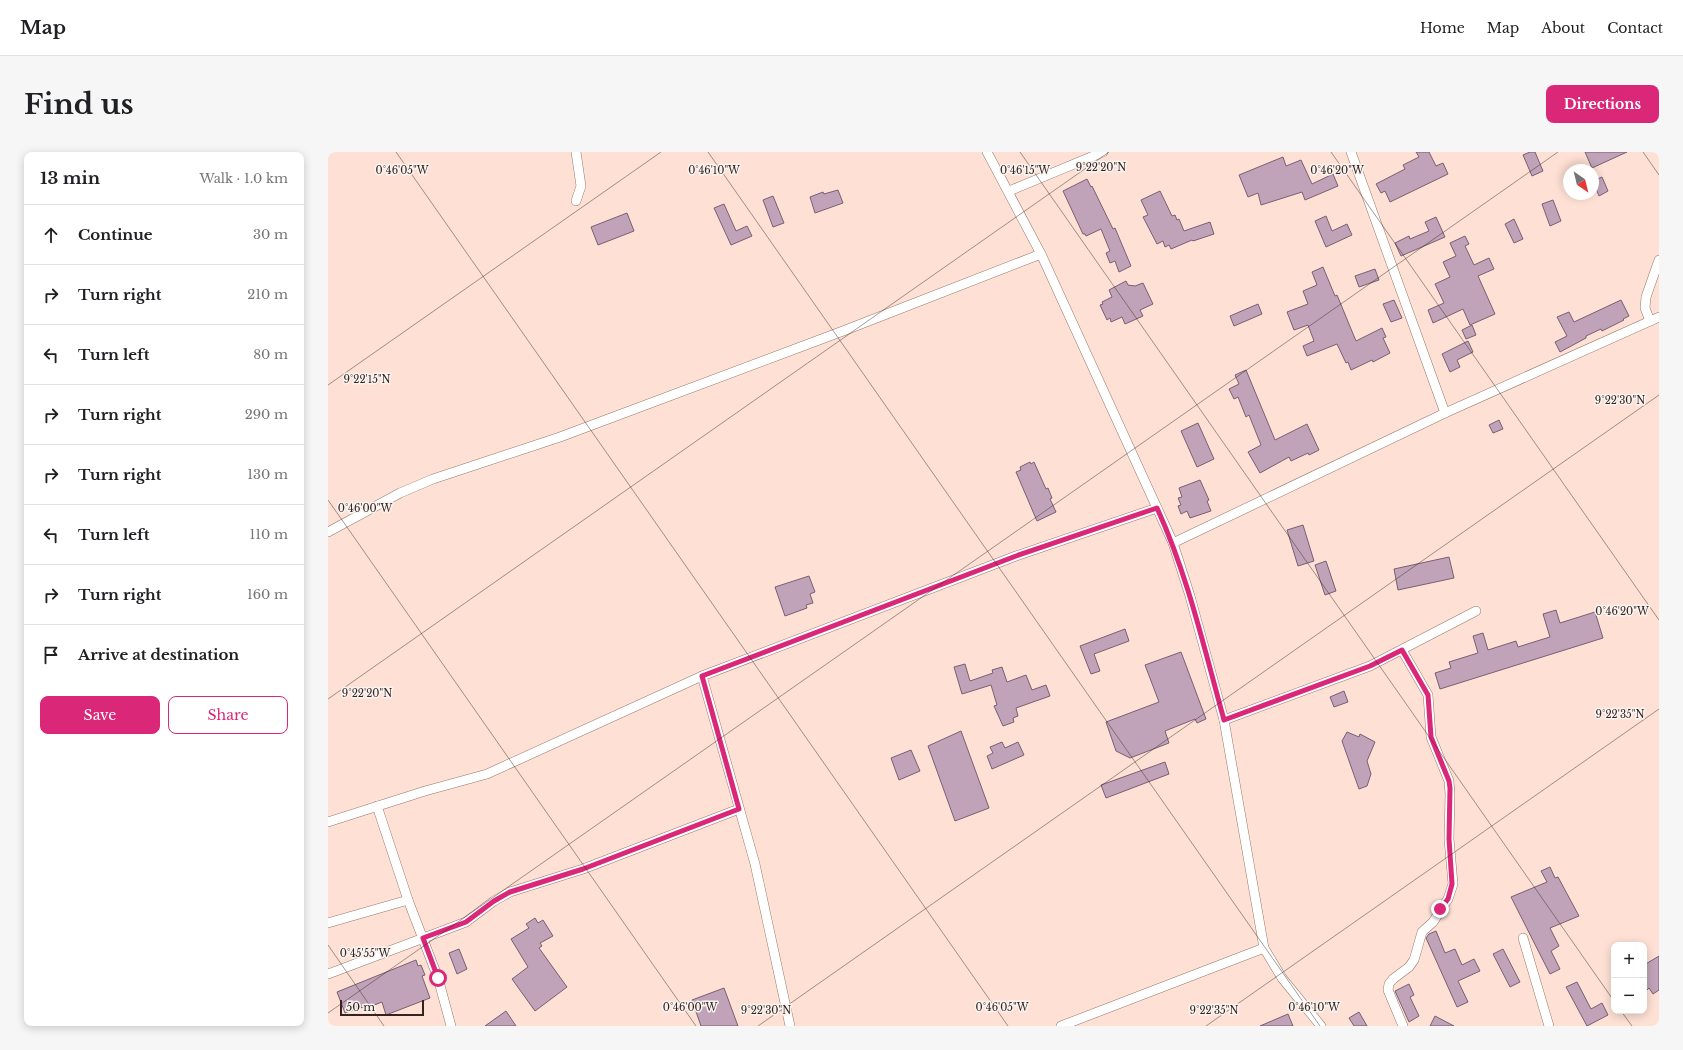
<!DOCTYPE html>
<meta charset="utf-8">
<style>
body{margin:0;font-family:"Libre Baskerville",serif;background:#f6f6f6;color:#202124}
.controls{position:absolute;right:12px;bottom:12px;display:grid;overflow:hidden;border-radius:8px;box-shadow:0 2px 10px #0003}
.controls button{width:36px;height:36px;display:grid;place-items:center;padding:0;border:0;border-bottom:1px solid #e0e0e0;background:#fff;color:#202124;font:20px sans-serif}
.compass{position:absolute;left:1235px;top:12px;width:36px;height:36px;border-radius:50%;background:#fff;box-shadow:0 2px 10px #0003;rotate:145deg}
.scale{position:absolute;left:12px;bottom:10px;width:84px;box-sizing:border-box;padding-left:4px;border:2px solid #32251f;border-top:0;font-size:11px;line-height:14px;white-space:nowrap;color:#32251f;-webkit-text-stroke:3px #faf3f0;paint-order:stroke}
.stop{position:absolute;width:12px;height:12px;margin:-9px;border:3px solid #db2777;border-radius:50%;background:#fff}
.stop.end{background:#db2777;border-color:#fff;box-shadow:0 1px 4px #0008}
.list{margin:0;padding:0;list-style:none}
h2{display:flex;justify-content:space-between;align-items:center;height:52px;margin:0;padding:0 16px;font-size:17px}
h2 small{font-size:13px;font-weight:400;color:#757577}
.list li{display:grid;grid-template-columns:26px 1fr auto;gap:12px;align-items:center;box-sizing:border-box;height:60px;padding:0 16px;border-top:1px solid #e0e0e0}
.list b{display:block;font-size:15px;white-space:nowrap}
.list em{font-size:13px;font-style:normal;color:#757577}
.actions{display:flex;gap:8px;padding:12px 16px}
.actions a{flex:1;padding:9px 0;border:1px solid #db2777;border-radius:8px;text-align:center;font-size:14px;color:#db2777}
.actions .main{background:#db2777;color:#fff}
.icon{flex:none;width:22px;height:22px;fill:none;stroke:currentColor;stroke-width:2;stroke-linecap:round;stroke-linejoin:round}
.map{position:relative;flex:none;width:1331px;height:874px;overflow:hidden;border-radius:8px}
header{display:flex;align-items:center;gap:24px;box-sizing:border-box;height:56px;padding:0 20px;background:#fff;border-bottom:1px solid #e0e0e0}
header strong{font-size:19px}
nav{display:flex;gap:22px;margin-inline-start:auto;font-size:14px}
.intro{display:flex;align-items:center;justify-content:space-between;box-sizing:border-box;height:96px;padding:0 24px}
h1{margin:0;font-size:28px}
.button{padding:10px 18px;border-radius:8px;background:#db2777;color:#fff;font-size:14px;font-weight:700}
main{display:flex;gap:24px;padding:0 24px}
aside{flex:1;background:#fff;border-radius:8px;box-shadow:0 2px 10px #0003}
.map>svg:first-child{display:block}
</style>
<header>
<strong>Map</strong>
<nav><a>Home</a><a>Map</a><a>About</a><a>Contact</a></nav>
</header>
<div class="intro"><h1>Find us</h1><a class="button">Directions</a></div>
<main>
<aside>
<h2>13 min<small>Walk · 1.0 km</small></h2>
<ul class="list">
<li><svg class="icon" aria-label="ahead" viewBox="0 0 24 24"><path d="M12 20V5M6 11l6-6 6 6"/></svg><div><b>Continue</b></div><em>30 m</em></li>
<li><svg class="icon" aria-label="right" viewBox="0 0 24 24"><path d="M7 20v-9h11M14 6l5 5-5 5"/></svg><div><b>Turn right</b></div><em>210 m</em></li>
<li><svg class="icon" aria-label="left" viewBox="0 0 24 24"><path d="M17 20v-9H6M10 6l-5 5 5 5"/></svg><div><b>Turn left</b></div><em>80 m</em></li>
<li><svg class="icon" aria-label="right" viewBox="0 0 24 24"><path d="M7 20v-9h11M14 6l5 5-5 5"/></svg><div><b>Turn right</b></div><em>290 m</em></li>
<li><svg class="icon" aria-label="right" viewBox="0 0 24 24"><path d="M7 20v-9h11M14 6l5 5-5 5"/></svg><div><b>Turn right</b></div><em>130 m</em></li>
<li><svg class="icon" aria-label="left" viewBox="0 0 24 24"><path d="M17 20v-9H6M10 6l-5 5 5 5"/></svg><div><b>Turn left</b></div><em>110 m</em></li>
<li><svg class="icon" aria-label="right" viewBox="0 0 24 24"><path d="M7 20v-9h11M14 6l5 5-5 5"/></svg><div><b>Turn right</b></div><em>160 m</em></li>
<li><svg class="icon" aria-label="arrive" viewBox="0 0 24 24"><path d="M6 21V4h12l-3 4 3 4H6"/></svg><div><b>Arrive at destination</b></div></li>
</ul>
<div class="actions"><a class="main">Save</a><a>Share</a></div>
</aside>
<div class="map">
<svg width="1331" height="874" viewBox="0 0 1331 874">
<rect width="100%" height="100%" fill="#fee0d4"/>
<g fill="#c0a3b8" stroke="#795f73">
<path d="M1088,0H1101L1108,14L1115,11L1120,22L1062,50L1057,39L1053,41L1048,32L1077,17L1075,13L1091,5Z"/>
<path d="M1202,0H1207L1215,19L1204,24L1195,3Z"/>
<path d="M1257,0H1299L1264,16Z"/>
<path d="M955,5L958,14L973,8L984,32L1005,22L1010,34L977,48L974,40L933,53L930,41L920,45L911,23Z"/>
<path d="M1274,25L1280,39L1271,44L1265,29Z"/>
<path d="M759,27L763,35L764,34L785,77L787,76L803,114L791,120L787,109L782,111L778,101L782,99L773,77L758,84L757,82H755L735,39Z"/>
<path d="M510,38L515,51L487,61L482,45L495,40L496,42Z"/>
<path d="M832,39L844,64L847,63L849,68L851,67L856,79L882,70L886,82L865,89L864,88L843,97L841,93L837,95L835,89L829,92L815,65L820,63L813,48Z"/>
<path d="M445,44L456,71L445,75L435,48Z"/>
<path d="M1225,48L1233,69L1222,74L1214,52Z"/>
<path d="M396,52L408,79L419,74L424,84L403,93L386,56Z"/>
<path d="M299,61L306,79L270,93L263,75Z"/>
<path d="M998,64L1004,79L1019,72L1024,83L998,95L987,69Z"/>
<path d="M1108,65L1117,85L1073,104L1067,91L1081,84L1082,87L1101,79L1097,70Z"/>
<path d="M1186,67L1195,87L1186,91L1177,72Z"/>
<path d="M1137,84L1141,92L1137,94L1146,113L1161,106L1166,117L1150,124L1167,162L1142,173L1135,157L1105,171L1100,158L1116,151L1107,132L1122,125L1115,110L1128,104L1122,91Z"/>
<path d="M995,115L1007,144L1009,143L1028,189L1054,176L1058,185L1055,186L1062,201L1045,210L1044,208L1023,218L1020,210L1018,211L1009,192L979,204L975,194L986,189L980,173L966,178L959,160L980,152L975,139L989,133L984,120Z"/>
<path d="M1047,117L1051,128L1031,135L1027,124Z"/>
<path d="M798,129L800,133L807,134L815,131L825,152L812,158L815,164L797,172L794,165L783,170L782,166L779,168L772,153L775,152L774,150L784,145L781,138Z"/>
<path d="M1066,148L1074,166L1063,170L1055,152Z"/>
<path d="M1293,148L1301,164L1295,167L1296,168L1274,179L1273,177L1258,184V186L1232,200L1227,190L1239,184L1229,165L1241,160L1246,170Z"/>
<path d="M930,152L934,162L906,174L902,164Z"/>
<path d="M1144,173L1148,183L1138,187L1134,178Z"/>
<path d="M1140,189L1145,200L1129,208L1132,215L1122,220L1114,202Z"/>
<path d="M918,218L947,288L979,272L991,298L981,303L980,301L963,309L961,305L932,321L920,300L933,293L921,263L918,265L910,245L906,247L901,237L911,232L907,223Z"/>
<path d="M1171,268L1175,277L1165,281L1161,273Z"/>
<path d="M870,271L886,307L869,315L853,279Z"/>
<path d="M702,310L703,312L706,310L718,337L720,336L724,346L722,347L728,360L709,369L688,320L693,318L692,315Z"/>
<path d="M872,328L881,348L879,349L883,359L862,366L859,359L853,362L850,354L853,353L850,346L854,345L851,336Z"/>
<path d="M975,373L986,409L970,414L959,378Z"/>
<path d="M1121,405L1126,426L1070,438L1066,417Z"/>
<path d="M998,409L1008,439L997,443L987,413Z"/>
<path d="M481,424L487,440L482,442L485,451L478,453L479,456L457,464L447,435Z"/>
<path d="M1228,458L1232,471L1267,460L1275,486L1112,537L1107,521L1123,516L1121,510L1150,501L1145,484L1155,481L1160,498L1188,489L1190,495L1209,489L1222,485L1215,462Z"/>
<path d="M797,477L801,489L766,502L772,519L763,522L752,494Z"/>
<path d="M853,500L878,567L869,571L867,567L837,579L841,591L802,606L788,599L778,570L831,550L817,513Z"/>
<path d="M637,512L642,529L665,521L664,518L674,515L679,530L698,523L704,538L718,533L722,544L688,556L690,564L685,566L686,570L675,574L666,554L669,553L663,533L634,542L626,515Z"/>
<path d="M1016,539L1020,550L1006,555L1002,545Z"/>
<path d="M633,579L661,656L627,669L600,594Z"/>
<path d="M1019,580L1031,585L1032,582L1047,590L1039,609L1043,622L1039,634L1031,637L1014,589Z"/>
<path d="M674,590L677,596L690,590L696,603L664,617L659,604L665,601L662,595Z"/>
<path d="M583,598L592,619L571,628L563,606Z"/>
<path d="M837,610L841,622L778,646L773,633Z"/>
<path d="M1222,715L1227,726L1230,725L1251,764L1222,776L1231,794L1223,799L1232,817L1222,822L1183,745L1219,730L1213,719Z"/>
<path d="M207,766L210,771L215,768L225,784L212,791L214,794L211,796L239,835L207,859L184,827L200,815L183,787L201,776L198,772Z"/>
<path d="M1108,779L1117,801L1127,797L1134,813L1146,807L1152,819L1130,829L1140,850L1129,855L1098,786L1101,782Z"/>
<path d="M131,797L139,817L129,822L121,801Z"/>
<path d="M1175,797L1192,830L1182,835L1165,802Z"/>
<path d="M1331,804V838L1325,842L1321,836L1319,838L1316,833V813Z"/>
<path d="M88,808L90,814L93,813L97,823L94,824L102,846L58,863L54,850L36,857L35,855L17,861L9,840Z"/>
<path d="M1249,830L1263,857L1274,851L1280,863L1259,874L1238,835Z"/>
<path d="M1081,832L1086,843L1082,845L1091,864L1081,870L1067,839Z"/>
<path d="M396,836L410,874H373L364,848Z"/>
<path d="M178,859L188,874H157Z"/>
<path d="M1031,860L1039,874H1026L1021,866Z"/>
<path d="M960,862L965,874H932Z"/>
<path d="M1107,864L1126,874H1102Z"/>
</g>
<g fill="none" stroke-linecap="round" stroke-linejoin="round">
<defs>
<g id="minor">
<path d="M659,0L713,102L845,391L862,444L896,568L936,796L954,826L993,874"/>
<path d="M1023,0L1117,261"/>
<path d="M681,39L775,0"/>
<path d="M248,49L253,34L248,0"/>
<path d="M1322,169L1317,156L1318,145L1331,108"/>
<path d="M0,380L72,341L105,327L232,285L515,179L713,102"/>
<path d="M845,391L1117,261L1331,165"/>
<path d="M1074,498L1100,543L1103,585L1121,629L1122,642L1121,687L1125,732L1120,747L1105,770L1094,780L1086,808L1081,815L1065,827L1061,832L1060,838L1075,874"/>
<path d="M374,524L427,712L462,874"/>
<path d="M896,568L1042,514L1148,459"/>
<path d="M49,654L80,748L110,826L123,874"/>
<path d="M0,670L97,639L159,622L374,524L688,404L829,356"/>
<path d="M0,771L80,748"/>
<path d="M1195,786L1221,874"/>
<path d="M0,822L138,770L166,749L182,740L255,717L411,657"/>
<path d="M733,874L936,796"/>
</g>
</defs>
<use href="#minor" stroke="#98776a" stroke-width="10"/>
<use href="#minor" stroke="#fff" stroke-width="9"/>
</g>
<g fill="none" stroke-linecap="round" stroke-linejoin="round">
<path stroke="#db2777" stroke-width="5" d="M110,826L95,786L138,770L166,749L182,740L255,717L411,657L374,524L688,404L829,356C860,424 876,496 896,568L1042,514L1074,498L1100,543L1103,585L1121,629L1122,636L1121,687L1124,732L1120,747L1112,757"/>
</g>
<path fill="none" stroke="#32251f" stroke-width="1" stroke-opacity="0.45" d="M68,0L680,874M380,0L992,874M692,0L1286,849M1003,0L1331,468M1315,0L1331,23M0,233L333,0M0,348L368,874M0,547L781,0M0,793L56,874M1293,859L1304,874M0,861L1230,0M430,874L1331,243M878,874L1331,557M1327,874L1331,871"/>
<g font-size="10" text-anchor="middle" fill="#32251f" stroke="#faf3f0" stroke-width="3" stroke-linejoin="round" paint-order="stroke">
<text x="773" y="19">9°22'20"N</text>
<text x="74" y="22">0°46'05"W</text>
<text x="386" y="22">0°46'10"W</text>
<text x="697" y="22">0°46'15"W</text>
<text x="1009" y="22">0°46'20"W</text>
<text x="39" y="231">9°22'15"N</text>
<text x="1292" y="252">9°22'30"N</text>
<text x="37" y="360">0°46'00"W</text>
<text x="1294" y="463">0°46'20"W</text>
<text x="39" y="545">9°22'20"N</text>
<text x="1292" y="566">9°22'35"N</text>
<text x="37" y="805">0°45'55"W</text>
<text x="362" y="859">0°46'00"W</text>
<text x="674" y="859">0°46'05"W</text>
<text x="986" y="859">0°46'10"W</text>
<text x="438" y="862">9°22'30"N</text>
<text x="886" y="862">9°22'35"N</text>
</g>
</svg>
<div class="controls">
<button>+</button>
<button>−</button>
</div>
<svg class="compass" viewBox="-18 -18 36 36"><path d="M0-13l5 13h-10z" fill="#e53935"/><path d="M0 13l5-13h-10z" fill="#757577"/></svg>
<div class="scale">50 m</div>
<div class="stop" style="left:110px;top:826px"></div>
<div class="stop end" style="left:1112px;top:757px"></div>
</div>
</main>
